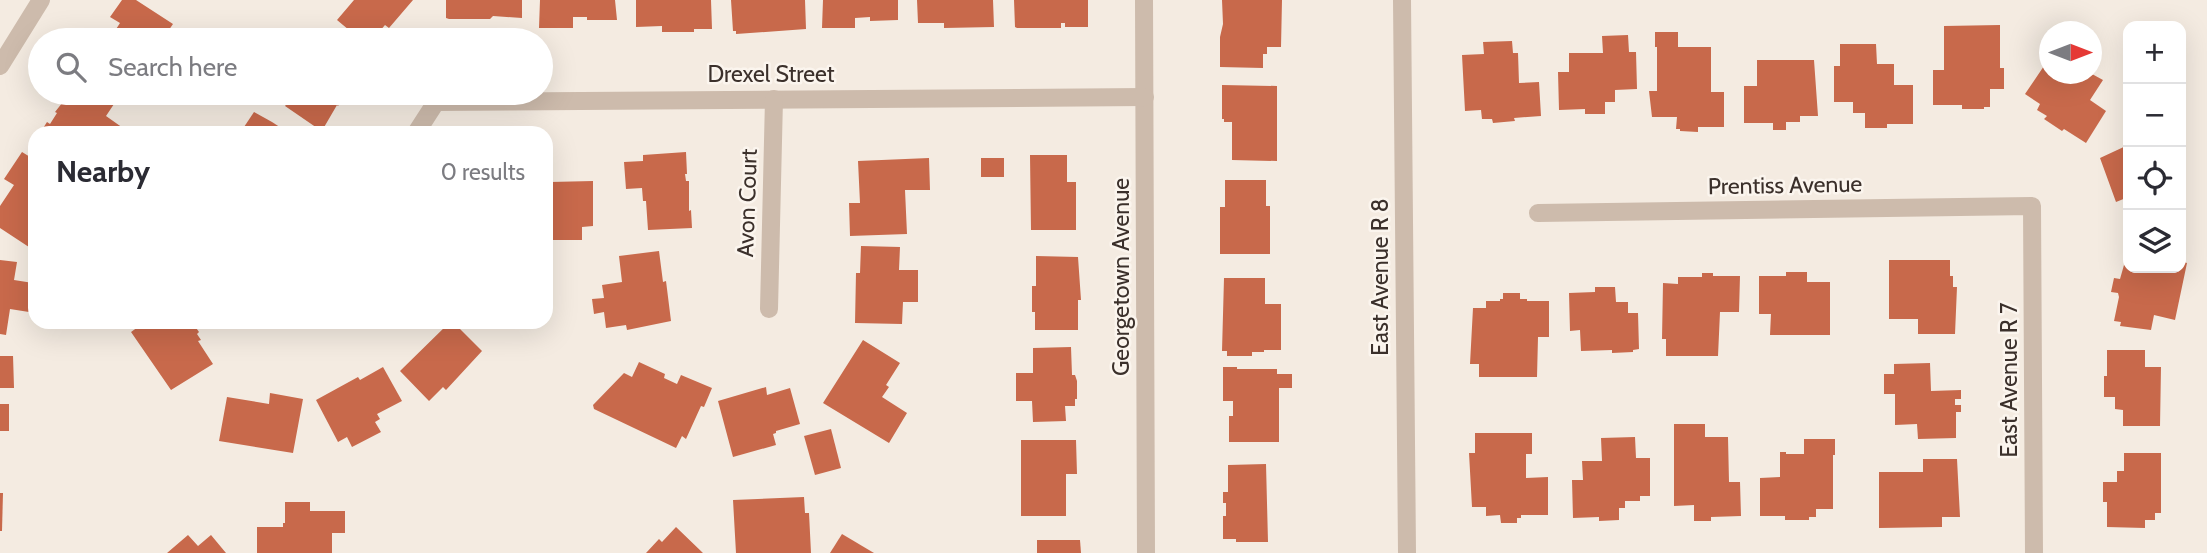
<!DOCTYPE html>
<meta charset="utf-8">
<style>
body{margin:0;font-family:Cabin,sans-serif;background:#f7f7f7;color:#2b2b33}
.controls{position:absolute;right:21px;top:21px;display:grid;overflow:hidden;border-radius:14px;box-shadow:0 7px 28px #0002}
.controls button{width:63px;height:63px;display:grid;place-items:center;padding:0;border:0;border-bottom:2px solid #e1e1e2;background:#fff;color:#2b2b33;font:35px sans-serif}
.compass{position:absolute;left:2039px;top:21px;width:63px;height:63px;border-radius:50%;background:#fff;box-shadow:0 7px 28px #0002;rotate:90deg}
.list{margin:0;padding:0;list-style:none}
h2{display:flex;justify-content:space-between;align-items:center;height:91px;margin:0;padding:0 28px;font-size:30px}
h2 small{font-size:23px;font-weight:400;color:#7c7c81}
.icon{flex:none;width:38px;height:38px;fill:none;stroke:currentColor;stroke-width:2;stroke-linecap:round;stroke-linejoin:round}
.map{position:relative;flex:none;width:2207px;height:553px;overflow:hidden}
.search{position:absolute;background:#fff;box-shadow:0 7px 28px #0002;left:28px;top:28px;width:525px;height:77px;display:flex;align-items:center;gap:18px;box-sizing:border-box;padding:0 24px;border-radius:38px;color:#7c7c81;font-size:26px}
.panel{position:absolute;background:#fff;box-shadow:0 7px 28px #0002;left:28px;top:126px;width:525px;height:203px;border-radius:21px}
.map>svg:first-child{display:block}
</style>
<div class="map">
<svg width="2207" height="553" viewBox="0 0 2207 553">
<rect width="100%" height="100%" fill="#f4ebe1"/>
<g fill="#c8694b">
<path d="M122,0H136L173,24L162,40H109L120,23L110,17Z"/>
<path d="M354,0H413L389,28L385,25L372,40H361L337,20Z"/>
<path d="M446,0H522V18L493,16L490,19H449L446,18Z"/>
<path d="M540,0H615L617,20H587V17H573V28H539Z"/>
<path d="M636,0H711L712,29H694V32H662V26L636,27Z"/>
<path d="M731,0H805L806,29L736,34V31H733Z"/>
<path d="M823,0H898V20L870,21V17L855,18V28H822Z"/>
<path d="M917,0H993L994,27L944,28V23H918Z"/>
<path d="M1014,0H1088V27H1065V23H1061V28H1017L1015,27Z"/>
<path d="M1222,0H1282L1281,47H1267V54H1263V68L1220,67V37L1223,24Z"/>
<path d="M2000,25V68H2004V89H1990V107H1984V109H1962V105H1933V70H1944V26Z"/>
<path d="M1655,32H1678V47H1711V92H1724V127H1698V132L1680,131V129H1676L1677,117H1652L1649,91H1657V47H1655Z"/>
<path d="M1628,35L1629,52H1636L1637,89L1615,90V102H1605V114H1585V109L1559,110L1558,72H1569V53H1603L1602,36Z"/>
<path d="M1512,41L1513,53H1518L1519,83L1539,82L1541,116L1514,118L1515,121L1493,123L1492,119H1482L1481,110L1465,111L1462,55L1484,54L1483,42Z"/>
<path d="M1840,44H1876L1877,64H1894V85H1913V124H1887V128H1865V113H1853V102H1834V66H1840Z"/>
<path d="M2050,57V74H2092L2103,80L2090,100L2106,111L2086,143L2064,129L2062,131L2044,119L2047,116L2037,110L2040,104L2025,94Z"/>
<path d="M1757,60H1814L1818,116H1800V122H1786V130H1773V123H1744V86H1757Z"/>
<path d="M1222,85L1277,86V161L1232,160V122H1224V119H1222Z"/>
<path d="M70,93H109L118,98L106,116L123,128L120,133H40L47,122L50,124L57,113L55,112Z"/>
<path d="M295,93H347L338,106L337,105L323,129L320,130L285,106Z"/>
<path d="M254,112L272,122L289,133H240Z"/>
<path d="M2128,145V202L2126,198L2116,202L2100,158Z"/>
<path d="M22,152L35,160V251L0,228V206L14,185L4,179Z"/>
<path d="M686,152L687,174H685L686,181H689V211L691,210L692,228L648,230L646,201H643L642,188L626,189L624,162L643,161V155Z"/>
<path d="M1030,155H1067V182H1076V230H1031Z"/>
<path d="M929,158L930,190H905L907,234L850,236L849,203H860L858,161Z"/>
<rect x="981" y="158" width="23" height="19"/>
<path d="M546,171H550V182L593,181V226L582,227V240H553V227H546Z"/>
<path d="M1225,180H1266V206H1270V254H1220V207H1225Z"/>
<path d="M861,246L900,247L899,270H918V302H903L902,324L855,323L856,273H860Z"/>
<path d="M659,251L663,282L666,281L671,321L627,330L626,325L606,328L604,312L594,314L592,299L604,298L602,285L622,282L619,256Z"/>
<path d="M1036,256L1078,257L1081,300H1078V330H1035V312H1032V286H1036Z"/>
<path d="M0,260L17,262L14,280L33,283L29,312L10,309L6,335L0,334Z"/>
<path d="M1889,260H1950V276H1953V287H1957L1955,334H1918V319H1889Z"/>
<path d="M2181,261L2187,263L2175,320L2154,315L2151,330L2120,326L2121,322L2114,321L2119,297L2118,293L2111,292L2114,278L2120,279L2124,265L2128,268H2181Z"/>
<path d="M1786,272H1807V282H1830V335H1770L1771,314H1759V276H1786Z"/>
<path d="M1702,273H1713V276H1740L1739,312H1720L1718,356H1666V339H1662L1663,283L1678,284V277H1702Z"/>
<path d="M1224,278H1265V304H1281V350H1264V352H1252V356H1227V351H1222Z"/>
<path d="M1595,287H1615L1616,302H1628V313H1638L1639,349L1633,350V352L1612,353V350L1581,351L1580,330L1570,331L1569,293L1595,292Z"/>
<path d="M1503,293H1520V299H1527V301H1549V337H1538L1537,377H1479V364H1470L1473,308H1486V301H1500V299H1503Z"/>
<path d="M140,322H192L199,332L197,334L201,340L198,341L213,364L171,390L131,332L138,327L136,325Z"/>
<path d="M450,322H453L482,351L446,390L443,387L429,401L400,371Z"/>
<path d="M863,340L900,363L886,385L889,387L882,397L907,413L889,443L823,403Z"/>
<path d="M1071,347L1072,375H1075L1077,381V399H1075V406H1065L1066,421L1033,422L1032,401H1016V373H1033V348Z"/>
<path d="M2107,350H2145V367H2161L2160,426H2123V410L2115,409V397H2104V376H2107Z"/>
<path d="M0,356H13L14,388H0Z"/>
<path d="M639,362L665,374L664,378L677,384L681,375L712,388L704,407L701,406L686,439L682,436L676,448L594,409L593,405L624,373L632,377Z"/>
<path d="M1930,363L1931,391L1961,390V399H1955V405H1961V412H1956V438L1918,439L1917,424L1895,425V394H1884V374H1894V364Z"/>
<path d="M383,367L402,401L377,414L380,419L375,422L381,432L352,447L347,437L338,442L316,400L358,377L360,380Z"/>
<path d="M1223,367H1237V369H1277V374H1292V388H1279V442H1229V416H1233V401H1223Z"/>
<path d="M766,387L767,395L790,388L800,424L776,431V433L773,434L776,445L733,457L718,401Z"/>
<path d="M270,393L303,399L293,453L219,441L227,397L269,404Z"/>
<rect x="0" y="404" width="9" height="27"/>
<path d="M1674,424H1705V437H1728L1729,482H1740L1741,516L1711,517V521H1694V505L1674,506Z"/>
<path d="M831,429L841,468L815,475L804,436Z"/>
<path d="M1475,433H1532V454H1526V478L1548,477V515H1521V518H1517V523H1501L1500,515L1486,516V507H1472L1469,453H1475Z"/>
<path d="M1635,437L1636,458H1650V496H1640V501H1625V508H1619V520L1599,521V517L1573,518L1572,480H1583L1582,461H1602L1601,438Z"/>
<path d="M1804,439H1835V455H1833V509H1816V517H1809V520H1785V516H1760V478L1780,477V452H1786V454H1804Z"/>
<path d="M1021,440H1076L1077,474H1066V516H1021Z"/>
<path d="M2124,453H2161V513H2155V520H2145V528L2107,527V502H2103V482H2117V471H2124Z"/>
<path d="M1923,459H1957L1960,517H1942V527L1879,528V472H1923Z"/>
<path d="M1266,464L1268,542H1236V539H1223V516H1226V503H1223V492H1228V465Z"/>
<path d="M0,493H3L2,531H0Z"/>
<path d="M804,497L805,513H809L811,553H736L733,500Z"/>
<path d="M285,502H310V511H345V533H332V553H257V527H283V523H285Z"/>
<path d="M676,527L703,553H646L659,539L662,542Z"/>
<path d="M842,534L874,553H830Z"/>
<path d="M188,535L198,546L211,535L226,553H167Z"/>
<path d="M1037,540H1080L1081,553H1037Z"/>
</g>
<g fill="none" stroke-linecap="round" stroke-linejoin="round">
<g stroke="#cdbbac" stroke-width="18">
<path d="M1144,0L1146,553"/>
<path d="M1402,0L1407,553"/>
<path d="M0,66L41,0"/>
<path d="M416,133L436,102L1145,97"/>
<path d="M1538,213L2032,206L2034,553"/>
<path d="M769,309L774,99"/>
</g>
</g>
<g text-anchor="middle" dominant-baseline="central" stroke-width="5" stroke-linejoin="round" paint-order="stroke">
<g font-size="23" fill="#3b302b" stroke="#fbf5ee">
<text x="771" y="74">Drexel Street</text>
<text transform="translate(1785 185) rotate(-1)">Prentiss Avenue</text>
<text transform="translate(747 203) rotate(-88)">Avon Court</text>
<text transform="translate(1121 277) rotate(-90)">Georgetown Avenue</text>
<text transform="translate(1380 277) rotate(-90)">East Avenue R 8</text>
<text transform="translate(2009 380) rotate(-90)">East Avenue R 7</text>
</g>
</g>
</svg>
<div class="controls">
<button>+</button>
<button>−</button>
<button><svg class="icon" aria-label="locate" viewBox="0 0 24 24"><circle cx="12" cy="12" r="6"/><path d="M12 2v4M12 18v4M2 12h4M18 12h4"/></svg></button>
<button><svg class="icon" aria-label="layers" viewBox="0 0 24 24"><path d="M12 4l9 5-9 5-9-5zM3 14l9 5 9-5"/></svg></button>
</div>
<svg class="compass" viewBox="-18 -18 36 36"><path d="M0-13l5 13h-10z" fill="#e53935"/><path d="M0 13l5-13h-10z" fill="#7c7c81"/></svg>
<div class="search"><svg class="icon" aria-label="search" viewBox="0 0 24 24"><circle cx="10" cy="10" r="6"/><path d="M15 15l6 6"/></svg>Search here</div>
<section class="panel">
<h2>Nearby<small>0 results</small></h2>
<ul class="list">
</ul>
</section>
</div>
